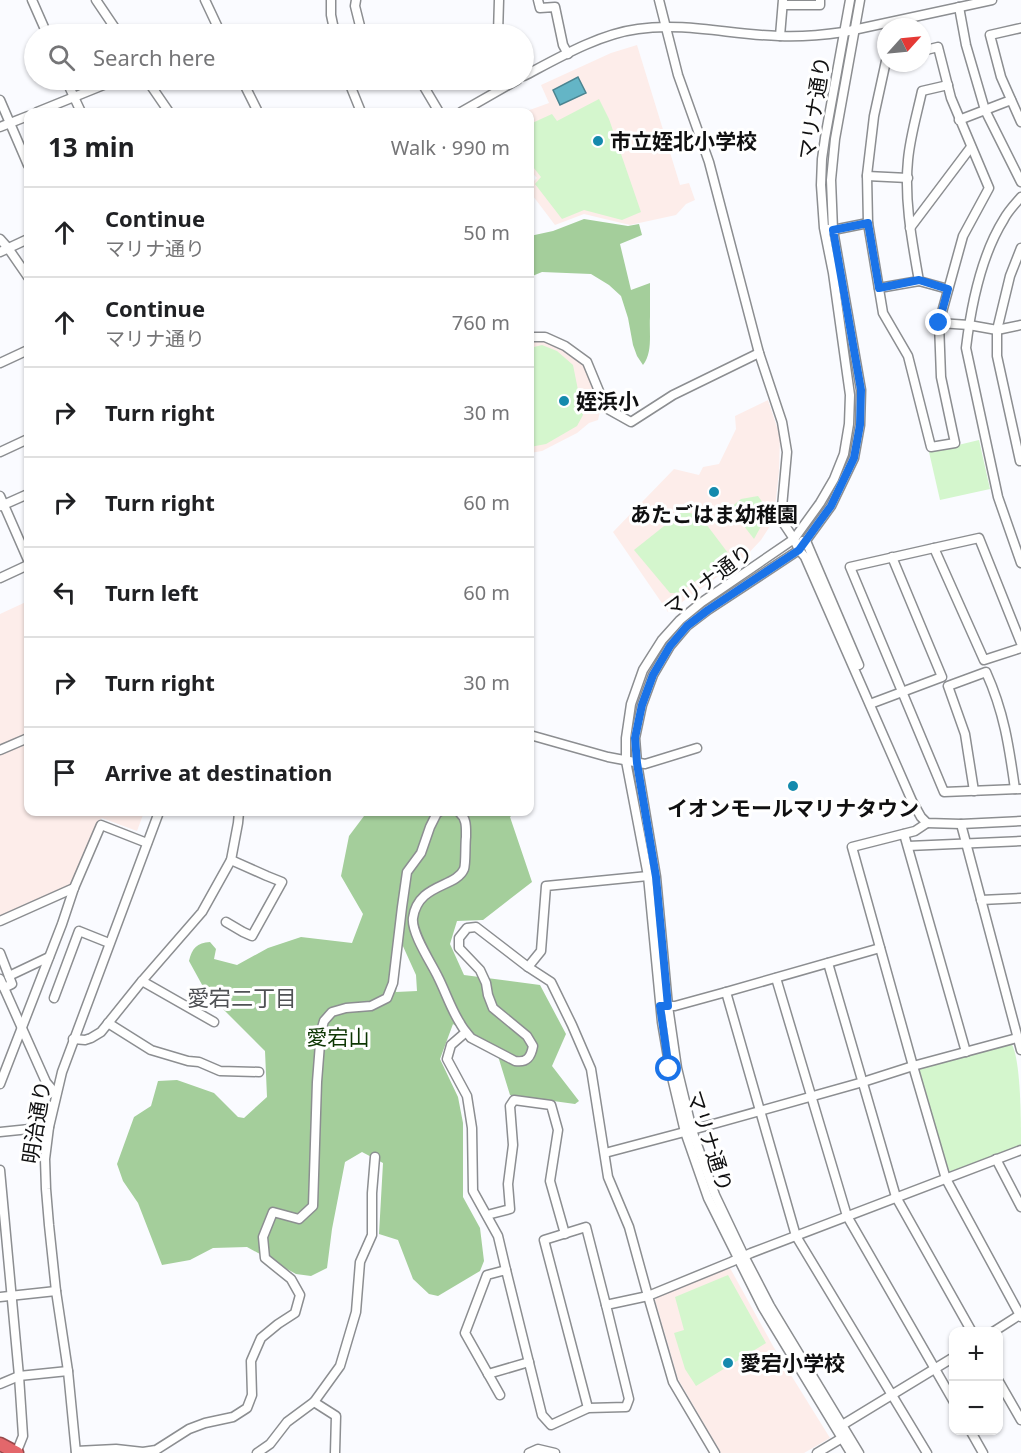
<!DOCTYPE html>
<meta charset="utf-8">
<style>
body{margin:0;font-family:"Noto Sans","Noto Sans JP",sans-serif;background:#f6f6f6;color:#202124}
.controls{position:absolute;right:18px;bottom:18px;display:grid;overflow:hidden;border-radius:12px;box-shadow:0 2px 4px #0004}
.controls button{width:54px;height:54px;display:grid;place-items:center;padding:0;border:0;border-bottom:2px solid #e0e0e0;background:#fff;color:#202124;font:30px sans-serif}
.compass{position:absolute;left:877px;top:18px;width:54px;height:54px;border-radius:50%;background:#fff;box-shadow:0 2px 4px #0004;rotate:63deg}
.stop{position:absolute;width:18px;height:18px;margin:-14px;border:4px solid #1a73e8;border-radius:50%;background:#fff}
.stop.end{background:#1a73e8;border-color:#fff;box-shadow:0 2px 6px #0008}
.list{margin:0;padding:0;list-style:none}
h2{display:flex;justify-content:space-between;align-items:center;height:78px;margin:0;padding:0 24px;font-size:26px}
h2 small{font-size:20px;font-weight:400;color:#757577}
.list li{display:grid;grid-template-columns:39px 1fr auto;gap:18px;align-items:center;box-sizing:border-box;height:90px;padding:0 24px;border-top:2px solid #e0e0e0}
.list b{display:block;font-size:22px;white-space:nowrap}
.list p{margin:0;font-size:20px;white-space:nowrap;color:#757577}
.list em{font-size:20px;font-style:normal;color:#757577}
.icon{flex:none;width:33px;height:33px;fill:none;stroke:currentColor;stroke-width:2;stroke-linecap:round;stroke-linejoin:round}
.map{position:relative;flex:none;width:1021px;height:1453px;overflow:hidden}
.search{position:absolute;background:#fff;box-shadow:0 2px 4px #0004;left:24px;top:24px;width:510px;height:66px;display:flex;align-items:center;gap:15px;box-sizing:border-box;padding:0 21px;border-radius:33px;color:#757577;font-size:22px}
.panel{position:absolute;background:#fff;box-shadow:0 2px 4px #0004;left:24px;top:108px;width:510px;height:708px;border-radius:12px}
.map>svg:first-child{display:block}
</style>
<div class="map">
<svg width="1021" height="1453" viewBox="0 0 1021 1453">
<rect width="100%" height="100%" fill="#fafbff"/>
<g fill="#fdedea">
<path d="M637,45L680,185L689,183L695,200L686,204L676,215L630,225L584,214L555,225L530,192V185L537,178L530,170V112H524L549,103L541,85L611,53Z"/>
<path d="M545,339L571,352L584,365L598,394L601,407L598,420L589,423L577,433L542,451L530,453V340Z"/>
<path d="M768,400L780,436L779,471L775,508L770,526L761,540L744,558L668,612L613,532L674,469L699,475L703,467L719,464L736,429L735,416Z"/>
<path d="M28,601V812H144L137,831L102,818L99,820L74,884L0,917V614Z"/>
<path d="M730,1268L773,1346L830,1438L804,1453H721L678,1379L655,1300L658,1296Z"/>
</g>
<g fill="#d4f6cd">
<path d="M599,99L609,119L641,212L622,220L584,210L562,219L535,184L541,177L530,163V124L552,114L557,121Z"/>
<path d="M542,345L557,351L573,365L583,415L577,426L546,444L530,447V348Z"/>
<path d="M979,440L990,489L940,500L929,452Z"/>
<path d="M758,496L766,507L764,521L754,539L730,508L741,499Z"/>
<path d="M683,511L700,516L731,557L678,593H670L634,550Z"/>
<path d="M1011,1043C1021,1057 1021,1123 1021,1145L949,1172L946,1170L917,1071L921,1068Z"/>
<path d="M728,1275L766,1343L696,1386L685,1369L674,1333L684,1330L675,1297Z"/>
</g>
<g fill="#a4ce9b" fill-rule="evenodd">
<path d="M584,219L628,226L639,224L642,235L620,244L631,290L650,283C650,294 650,306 650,317C649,333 653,352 643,365L637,356L633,345L628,318L621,296L609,285L591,274L542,272L530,277V236L553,231Z"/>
<path d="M367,812H515L510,817L532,882L483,920L457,921L450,944L464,975L540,985L566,1034L552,1066L579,1101L575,1104L510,1095L498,1056L453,1024L440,1059L458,1097L463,1123V1197L480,1228L484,1261L480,1271L438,1296L429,1294L413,1279L398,1240L379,1234L383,1163L362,1152L345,1162L332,1229L327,1268L311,1276L296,1274L247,1247L213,1248L190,1260L162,1265L138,1203L123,1181L117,1164L134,1117L151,1106L158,1081L177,1080L214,1093L238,1117L244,1118L267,1097L265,1051L206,992L189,961C192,948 197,943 210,942L216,949L214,959L237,965L268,948L301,937L352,943L363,914L341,876L349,836ZM402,944L416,975L417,991L396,992Z"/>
</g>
<path fill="#64b5c6" stroke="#4b8490" stroke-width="1.5" d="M578,77L586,93L560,105L553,90Z"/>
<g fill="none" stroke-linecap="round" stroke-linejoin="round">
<defs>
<g id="minor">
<path d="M32,0L47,34"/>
<path d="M96,0L119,34"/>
<path d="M205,0L221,34"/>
<path d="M331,0V15L335,34"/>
<path d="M356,0L355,6L362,34"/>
<path d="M538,0L540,8L555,7L563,45L568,54"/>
<path d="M659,0L678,75L709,162L759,353L782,422L787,452L782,507L784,524L794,539L799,550L805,557L912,801L921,817L927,823L961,824L1021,821"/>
<path d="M850,0L825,138L822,159L821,185L824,228L833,273L850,395L849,424L844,454L834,479L820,503L794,539L702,602L680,620L662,640L643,670L631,704L626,738V761L648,876L662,1022L670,1069L685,1132L708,1198L763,1308L851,1453"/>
<path d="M783,5H820V0"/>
<path d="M959,7L966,45L985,110L1021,182"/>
<path d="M1021,28L990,35L1001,77L1021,122"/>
<path d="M498,34L499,0"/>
<path d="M780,36L783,0"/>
<path d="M886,61L874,116L867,175L868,223L883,313L908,356L931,447L955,443L941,377L939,323L963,236L989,188L951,98L938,47L922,51"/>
<path d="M524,76C558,58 599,34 638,29C685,22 732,35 779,36C800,37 823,35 844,32L992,0"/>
<path d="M66,80L81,112"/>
<path d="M147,80L169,112"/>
<path d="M242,80L258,112"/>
<path d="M348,80L361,112"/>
<path d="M420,80L439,112"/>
<path d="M151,85L162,80"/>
<path d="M948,85L922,91C917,114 910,137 908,160C904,200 912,241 919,281L948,289"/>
<path d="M0,100L28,165"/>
<path d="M37,112L116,80"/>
<path d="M461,112L517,80"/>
<path d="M959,120L1011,100"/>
<path d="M0,127L28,116"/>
<path d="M867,176L908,178"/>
<path d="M1021,197C1015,204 1008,211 1004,219C982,254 971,306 966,348L998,497L1021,563"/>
<path d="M910,228L971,147"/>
<path d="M828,229L833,230L868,223"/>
<path d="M0,239L8,248L28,277"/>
<path d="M1021,248L1010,276L997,330V356L1020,461L1021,460"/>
<path d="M0,252L28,239"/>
<path d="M879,288L919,281"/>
<path d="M939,323L969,325L997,330L1021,325"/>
<path d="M530,337H545L565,346L587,362L606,408L631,422L673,395L759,353"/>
<path d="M0,363L28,350"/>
<path d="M0,452L28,439"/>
<path d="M0,496L28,560"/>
<path d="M1,506L28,494"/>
<path d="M803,541H806L859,665"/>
<path d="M934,548L850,567L944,792L1021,789"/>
<path d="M0,578L28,565"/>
<path d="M1021,643L979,538L934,548L984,660L1021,648"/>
<path d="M870,704L942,677L892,557"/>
<path d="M530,735L608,757L645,764L697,748"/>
<path d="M0,750L28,738"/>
<path d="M974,791L965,734L948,686L986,672C1004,712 1009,746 1015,789"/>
<path d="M459,812C467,819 466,827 466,837C465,844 466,864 464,869C456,888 418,883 413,918C411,933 432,964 438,977C446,993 451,1009 460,1023C463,1029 467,1033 471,1038L515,1061C527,1063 531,1057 533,1046L527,1036L493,1008L488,995L486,983L480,970L459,948V938L467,928L476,927L528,967L551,982L572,1025L591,1069L608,1177L629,1227L648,1296L606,1305L629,1399L626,1407L588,1408L551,1425L542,1415L506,1270L487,1275L465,1333L500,1395"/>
<path d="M927,823L915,831L852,847L913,1066L946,1179L1021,1317"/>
<path d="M961,824L1021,1050"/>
<path d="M904,834L966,1052"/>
<path d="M908,846L1021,841"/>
<path d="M981,900L1021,898"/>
<path d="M0,921L74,888"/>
<path d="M226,922L243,932L252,936L282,882L267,876L231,860"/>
<path d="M0,953L12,984L4,988"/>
<path d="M828,963L896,1197L972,1332"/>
<path d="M528,967L541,951L546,886L648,876"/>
<path d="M9,976L49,957"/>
<path d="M776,978L847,1216L954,1402"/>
<path d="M0,979L46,1082L56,1094"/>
<path d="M142,981L214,1022"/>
<path d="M726,992L796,1236L927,1453"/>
<path d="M54,998L79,931L109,943"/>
<path d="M664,1006H675L726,992L880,948"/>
<path d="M108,1023L151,1050L188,1061L199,1062L220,1071L259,1072"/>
<path d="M466,1032L451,1045L447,1059L467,1096L472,1128L473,1191L498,1236L506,1270"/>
<path d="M73,1039L85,1040L91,1038L101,1032L142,981L202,912L231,860L238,823L239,812"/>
<path d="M0,1084L62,924L74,888L101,825L147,843"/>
<path d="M0,1132L49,1127"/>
<path d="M605,1153L692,1130L863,1082L913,1066L1017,1038"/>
<path d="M996,1159L1021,1207"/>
<path d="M0,1170L19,1376L23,1436L17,1451"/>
<path d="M487,1215L510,1209L508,1184L513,1145L510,1106L514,1100L551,1105L558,1130L550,1181L565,1234"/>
<path d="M0,1297L56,1291"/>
<path d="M993,1332L1021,1314"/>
<path d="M488,1374L529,1362"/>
<path d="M998,1380L1021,1420"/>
<path d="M0,1384L19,1376L68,1371"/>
<path d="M314,1402L336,1416L335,1453"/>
<path d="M588,1408L544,1240L586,1227L606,1305"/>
<path d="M839,1427L954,1357"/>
<path d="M970,1430L983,1453"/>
<path d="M76,1451L116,1449L143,1452L156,1450L189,1429L205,1423L233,1417L247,1408L252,1395L251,1361L261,1338L278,1324L295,1313L300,1295L291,1279L265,1258L263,1237L273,1212L299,1219L313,1206L317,1082L321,1031L324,1021L332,1012L346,1008L371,1006L387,998L393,983L402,907L407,872L421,853L430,827L437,813L439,812"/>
<path d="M76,1453L68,1371L56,1291L49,1225L46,1189L45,1159L49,1127L62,1072L159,812"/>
<path d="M257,1453L270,1444L287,1422L314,1402L340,1366L356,1312L360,1262L372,1235V1193L375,1157"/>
<path d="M529,1453L538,1449L555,1453"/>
<path d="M715,1453L673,1382L648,1296L731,1262L751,1253L1021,1150"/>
<path d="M817,1453L842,1438"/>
<path d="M859,1453L770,1306L744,1256L715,1195L692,1130L677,1068L668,1006L656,877L637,763L635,738L642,705L653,675L670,646L687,626L708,610L799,550L831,506L854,458L860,425L861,390L833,230L831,180L835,139L860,0"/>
</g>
<path id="highway" d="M0,1444L17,1453"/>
</defs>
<use href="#minor" stroke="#8c8e91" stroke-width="11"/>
<use href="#highway" stroke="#99494c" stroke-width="15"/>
<use href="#minor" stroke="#fff" stroke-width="8"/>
<use href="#highway" stroke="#e3676b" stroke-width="12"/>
</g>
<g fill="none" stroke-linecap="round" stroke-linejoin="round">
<path stroke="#1a73e8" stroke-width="8" d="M669,1069L660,1006H668L656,877L637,763L635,738L642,705L653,675L670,646L687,626L708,610L799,550L831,506L854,458L860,425L861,390L833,230L868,223L879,288L919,280L948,289L939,323"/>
</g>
<g fill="#148aad" stroke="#fff" stroke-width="2">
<circle cx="598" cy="141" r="6"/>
<circle cx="564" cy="401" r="6"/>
<circle cx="714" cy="492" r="6"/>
<circle cx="793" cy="786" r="6"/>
<circle cx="728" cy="1363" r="6"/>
</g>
<g text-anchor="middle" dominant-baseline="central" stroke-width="6" stroke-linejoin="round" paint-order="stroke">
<g font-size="21" fill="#101011" stroke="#fff">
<text transform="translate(814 108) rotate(-81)">マリナ通り</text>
<text transform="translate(708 580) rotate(-37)">マリナ通り</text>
<text transform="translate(36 1122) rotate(-81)">明治通り</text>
<text transform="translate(710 1141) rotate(72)">マリナ通り</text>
</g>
<g font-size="21" font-weight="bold" fill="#101011" stroke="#fff" text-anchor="start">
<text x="610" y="141">市立姪北小学校</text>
<text x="576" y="401">姪浜小</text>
<text x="714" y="514" text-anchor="middle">あたごはま幼稚園</text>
<text x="793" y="808" text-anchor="middle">イオンモールマリナタウン</text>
<text x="740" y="1363">愛宕小学校</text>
</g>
<g font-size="21" fill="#0d3603" stroke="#fff">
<text x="338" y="1037">愛宕山</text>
</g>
<g font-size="22" fill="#505255" stroke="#fff">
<text x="242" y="997">愛宕二丁目</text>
</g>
</g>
</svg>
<div class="controls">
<button>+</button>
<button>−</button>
</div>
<svg class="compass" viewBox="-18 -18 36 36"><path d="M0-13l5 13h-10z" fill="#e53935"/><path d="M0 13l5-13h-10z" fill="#757577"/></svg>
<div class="stop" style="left:669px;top:1069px"></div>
<div class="stop end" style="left:939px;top:323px"></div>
<div class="search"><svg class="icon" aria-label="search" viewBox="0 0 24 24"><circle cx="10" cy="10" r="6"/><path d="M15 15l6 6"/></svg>Search here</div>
<section class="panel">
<h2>13 min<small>Walk · 990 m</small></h2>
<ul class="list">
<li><svg class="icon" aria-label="ahead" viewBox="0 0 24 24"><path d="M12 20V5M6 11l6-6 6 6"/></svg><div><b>Continue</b><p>マリナ通り</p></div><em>50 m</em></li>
<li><svg class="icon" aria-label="ahead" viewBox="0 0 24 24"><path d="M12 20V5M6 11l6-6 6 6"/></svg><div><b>Continue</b><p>マリナ通り</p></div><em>760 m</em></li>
<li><svg class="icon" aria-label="right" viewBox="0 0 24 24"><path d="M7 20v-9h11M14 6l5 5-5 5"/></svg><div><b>Turn right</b></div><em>30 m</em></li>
<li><svg class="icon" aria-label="right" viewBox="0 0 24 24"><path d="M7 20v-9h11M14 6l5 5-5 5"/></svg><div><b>Turn right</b></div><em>60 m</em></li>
<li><svg class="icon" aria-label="left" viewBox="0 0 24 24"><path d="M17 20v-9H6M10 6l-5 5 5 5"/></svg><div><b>Turn left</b></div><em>60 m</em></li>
<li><svg class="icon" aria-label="right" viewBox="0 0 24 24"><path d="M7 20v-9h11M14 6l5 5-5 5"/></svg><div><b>Turn right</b></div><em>30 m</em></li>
<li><svg class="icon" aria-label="arrive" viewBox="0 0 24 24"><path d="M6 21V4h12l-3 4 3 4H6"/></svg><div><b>Arrive at destination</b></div></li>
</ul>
</section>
</div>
